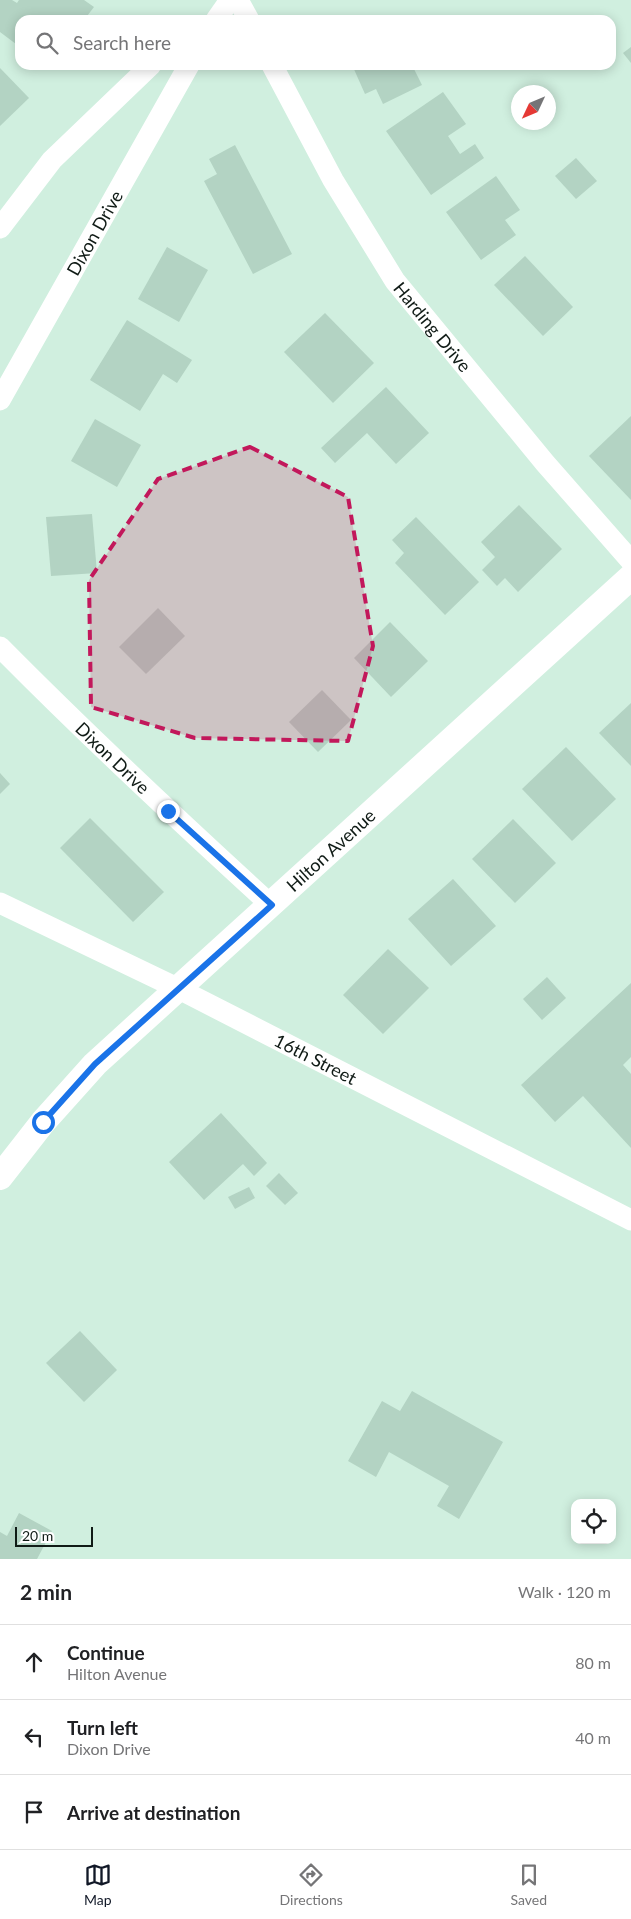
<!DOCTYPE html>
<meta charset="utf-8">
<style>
body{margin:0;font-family:Lato,sans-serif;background:#f6f6f6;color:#202124}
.controls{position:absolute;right:15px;bottom:15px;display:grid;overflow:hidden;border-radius:10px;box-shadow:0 2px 12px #0003}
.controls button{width:45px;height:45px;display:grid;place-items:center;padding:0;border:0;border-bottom:1px solid #e0e0e0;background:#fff;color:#202124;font:25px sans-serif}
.compass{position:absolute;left:511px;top:85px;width:45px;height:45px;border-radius:50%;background:#fff;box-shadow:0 2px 12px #0003;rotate:226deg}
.scale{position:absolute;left:15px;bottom:12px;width:78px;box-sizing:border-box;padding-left:5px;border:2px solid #101b16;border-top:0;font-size:14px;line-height:18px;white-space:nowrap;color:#101b16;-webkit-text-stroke:4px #fff;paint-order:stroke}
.stop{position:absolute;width:15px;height:15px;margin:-11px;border:4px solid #1a73e8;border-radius:50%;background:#fff}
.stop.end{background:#1a73e8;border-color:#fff;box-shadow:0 1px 5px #0008}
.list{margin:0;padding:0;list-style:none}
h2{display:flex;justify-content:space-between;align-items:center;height:65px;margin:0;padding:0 20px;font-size:21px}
h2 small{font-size:16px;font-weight:400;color:#757577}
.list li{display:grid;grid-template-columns:32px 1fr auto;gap:15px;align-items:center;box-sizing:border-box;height:75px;padding:0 20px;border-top:1px solid #e0e0e0}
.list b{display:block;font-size:19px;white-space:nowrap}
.list p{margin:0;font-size:16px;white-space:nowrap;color:#757577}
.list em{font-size:16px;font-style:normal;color:#757577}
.icon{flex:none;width:28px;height:28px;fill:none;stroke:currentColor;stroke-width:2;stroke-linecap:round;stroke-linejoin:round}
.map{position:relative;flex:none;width:631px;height:1559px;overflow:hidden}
.search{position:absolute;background:#fff;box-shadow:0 2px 12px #0003;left:15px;right:15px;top:15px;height:55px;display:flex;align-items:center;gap:12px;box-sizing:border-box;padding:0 18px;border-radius:15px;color:#757577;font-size:19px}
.sheet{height:290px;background:#fff}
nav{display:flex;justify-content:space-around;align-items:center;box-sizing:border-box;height:70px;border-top:1px solid #e0e0e0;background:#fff;font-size:14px;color:#757577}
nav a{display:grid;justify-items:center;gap:2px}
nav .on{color:#111827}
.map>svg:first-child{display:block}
</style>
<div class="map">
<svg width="631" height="1559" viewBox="0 0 631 1559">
<rect width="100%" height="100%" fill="#d0efdf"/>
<g fill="#b3d3c3">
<path d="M0,0H12L17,3L19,0H84L94,7L84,20H20V47L0,32Z"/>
<path d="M631,47V63L623,53Z"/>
<path d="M358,65H412L422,85L383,104L376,89L365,94L353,67Z"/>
<path d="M0,68L29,98L0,126Z"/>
<path d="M443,92L466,124L448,136L460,154L475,144L484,158L431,195L386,131Z"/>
<path d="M235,145L292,254L253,274L204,181L217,174L209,159Z"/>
<path d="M576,158L597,181L576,199L555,176Z"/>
<path d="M496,176L520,210L505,220L516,235L481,260L446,212Z"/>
<path d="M167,247L208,270L179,322L138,299Z"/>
<path d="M525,256L573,307L543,336L494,285Z"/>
<path d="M325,313L374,363L333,403L284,352Z"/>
<path d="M127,320L192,360L177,383L163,374L140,411L90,380Z"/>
<path d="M386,387L429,433L396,464L367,433L335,463L321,448Z"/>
<path d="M631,416V500L589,456Z"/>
<path d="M95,419L141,445L117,487L71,461Z"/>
<path d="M519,505L562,549L518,592L505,578L497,586L482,570L495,557L481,542Z"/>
<path d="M92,514L97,573L51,576L46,517Z"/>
<path d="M416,517L479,582L445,615L395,563L404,553L392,540Z"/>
<path d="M158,608L185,636L146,674L119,647Z"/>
<path d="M390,622L428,661L391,697L354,658Z"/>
<path d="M322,690L351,720L318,752L289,722Z"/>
<path d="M631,703V766L599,733Z"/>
<path d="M566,747L616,799L572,841L522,789Z"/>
<path d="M0,773L10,784L0,794Z"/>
<path d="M90,818L164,892L133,922L60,848Z"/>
<path d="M513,819L556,863L515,903L472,859Z"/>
<path d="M453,879L496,926L451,966L408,919Z"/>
<path d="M388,949L429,988L383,1034L343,995Z"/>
<path d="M547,977L566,998L542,1020L523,999Z"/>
<path d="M631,983V1057L623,1065L631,1074V1148L583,1096L555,1122L521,1085Z"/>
<path d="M221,1113L267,1163L254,1176L243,1164L204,1200L169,1162Z"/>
<path d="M279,1173L298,1193L285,1205L266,1186Z"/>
<path d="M249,1187L255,1198L235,1209L228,1197Z"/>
<path d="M80,1331L117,1370L84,1402L46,1363Z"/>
<path d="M412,1391L503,1442L459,1519L437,1506L449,1486L389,1452L376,1477L348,1461L382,1401L400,1411Z"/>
<path d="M19,1513L52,1531L37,1559H0V1532L7,1536Z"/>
</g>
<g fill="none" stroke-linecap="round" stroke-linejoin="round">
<g stroke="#fff" stroke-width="21">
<path d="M238,0L249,20"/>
<path d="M216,20L230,0"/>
<path id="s1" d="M272,65L333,180L395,281L545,463L631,561"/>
<path d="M0,228L52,160L151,65"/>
<path id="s2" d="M0,400L189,65"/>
<path id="s3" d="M0,647C88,736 179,821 271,905"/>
<path id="s4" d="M0,903L177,988L631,1220"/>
</g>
<path stroke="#fff" stroke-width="26" id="s5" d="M0,1177L43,1122L95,1064L631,577"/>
</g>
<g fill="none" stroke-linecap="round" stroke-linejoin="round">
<path stroke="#1a73e8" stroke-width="6" d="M43,1122L95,1064L272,905L168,811"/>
</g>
<path fill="#c2185b" fill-opacity="0.2" stroke="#c2185b" stroke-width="4" stroke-dasharray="10 6" stroke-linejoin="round" d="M250,447L348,497L373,646L348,741L195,738L91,707L89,580L158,479Z"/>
<g text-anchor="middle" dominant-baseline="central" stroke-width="4" stroke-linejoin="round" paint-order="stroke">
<g font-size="18" fill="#101b16" stroke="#fff">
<text stroke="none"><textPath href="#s2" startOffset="192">Dixon Drive</textPath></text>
<text stroke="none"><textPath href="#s1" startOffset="308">Harding Drive</textPath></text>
<text stroke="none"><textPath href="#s3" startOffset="158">Dixon Drive</textPath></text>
<text stroke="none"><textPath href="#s5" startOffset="466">Hilton Avenue</textPath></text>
<text stroke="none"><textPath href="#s4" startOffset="352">16th Street</textPath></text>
</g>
</g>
</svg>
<div class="controls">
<button><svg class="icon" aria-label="locate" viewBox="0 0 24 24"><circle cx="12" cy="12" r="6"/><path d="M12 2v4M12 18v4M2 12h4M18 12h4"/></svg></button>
</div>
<svg class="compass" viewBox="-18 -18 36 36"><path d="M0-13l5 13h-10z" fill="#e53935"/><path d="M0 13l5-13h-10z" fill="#757577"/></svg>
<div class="scale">20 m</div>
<div class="stop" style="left:43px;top:1122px"></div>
<div class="stop end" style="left:168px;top:811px"></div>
<div class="search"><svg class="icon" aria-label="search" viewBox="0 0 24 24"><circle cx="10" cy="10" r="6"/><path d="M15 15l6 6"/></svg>Search here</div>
</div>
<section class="sheet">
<h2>2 min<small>Walk · 120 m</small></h2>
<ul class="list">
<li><svg class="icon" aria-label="ahead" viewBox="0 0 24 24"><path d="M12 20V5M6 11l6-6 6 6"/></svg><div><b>Continue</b><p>Hilton Avenue</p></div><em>80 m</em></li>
<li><svg class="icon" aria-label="left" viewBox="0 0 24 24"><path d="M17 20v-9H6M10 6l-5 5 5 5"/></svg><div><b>Turn left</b><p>Dixon Drive</p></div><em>40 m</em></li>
<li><svg class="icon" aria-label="arrive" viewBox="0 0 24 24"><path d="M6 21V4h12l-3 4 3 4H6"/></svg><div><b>Arrive at destination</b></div></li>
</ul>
</section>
<nav>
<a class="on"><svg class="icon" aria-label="map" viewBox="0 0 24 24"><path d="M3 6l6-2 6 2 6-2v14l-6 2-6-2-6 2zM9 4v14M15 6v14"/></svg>Map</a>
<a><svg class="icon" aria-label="directions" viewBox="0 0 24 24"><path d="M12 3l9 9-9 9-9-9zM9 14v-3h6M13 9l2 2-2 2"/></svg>Directions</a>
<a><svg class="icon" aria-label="saved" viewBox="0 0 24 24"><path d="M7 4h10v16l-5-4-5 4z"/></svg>Saved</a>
</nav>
